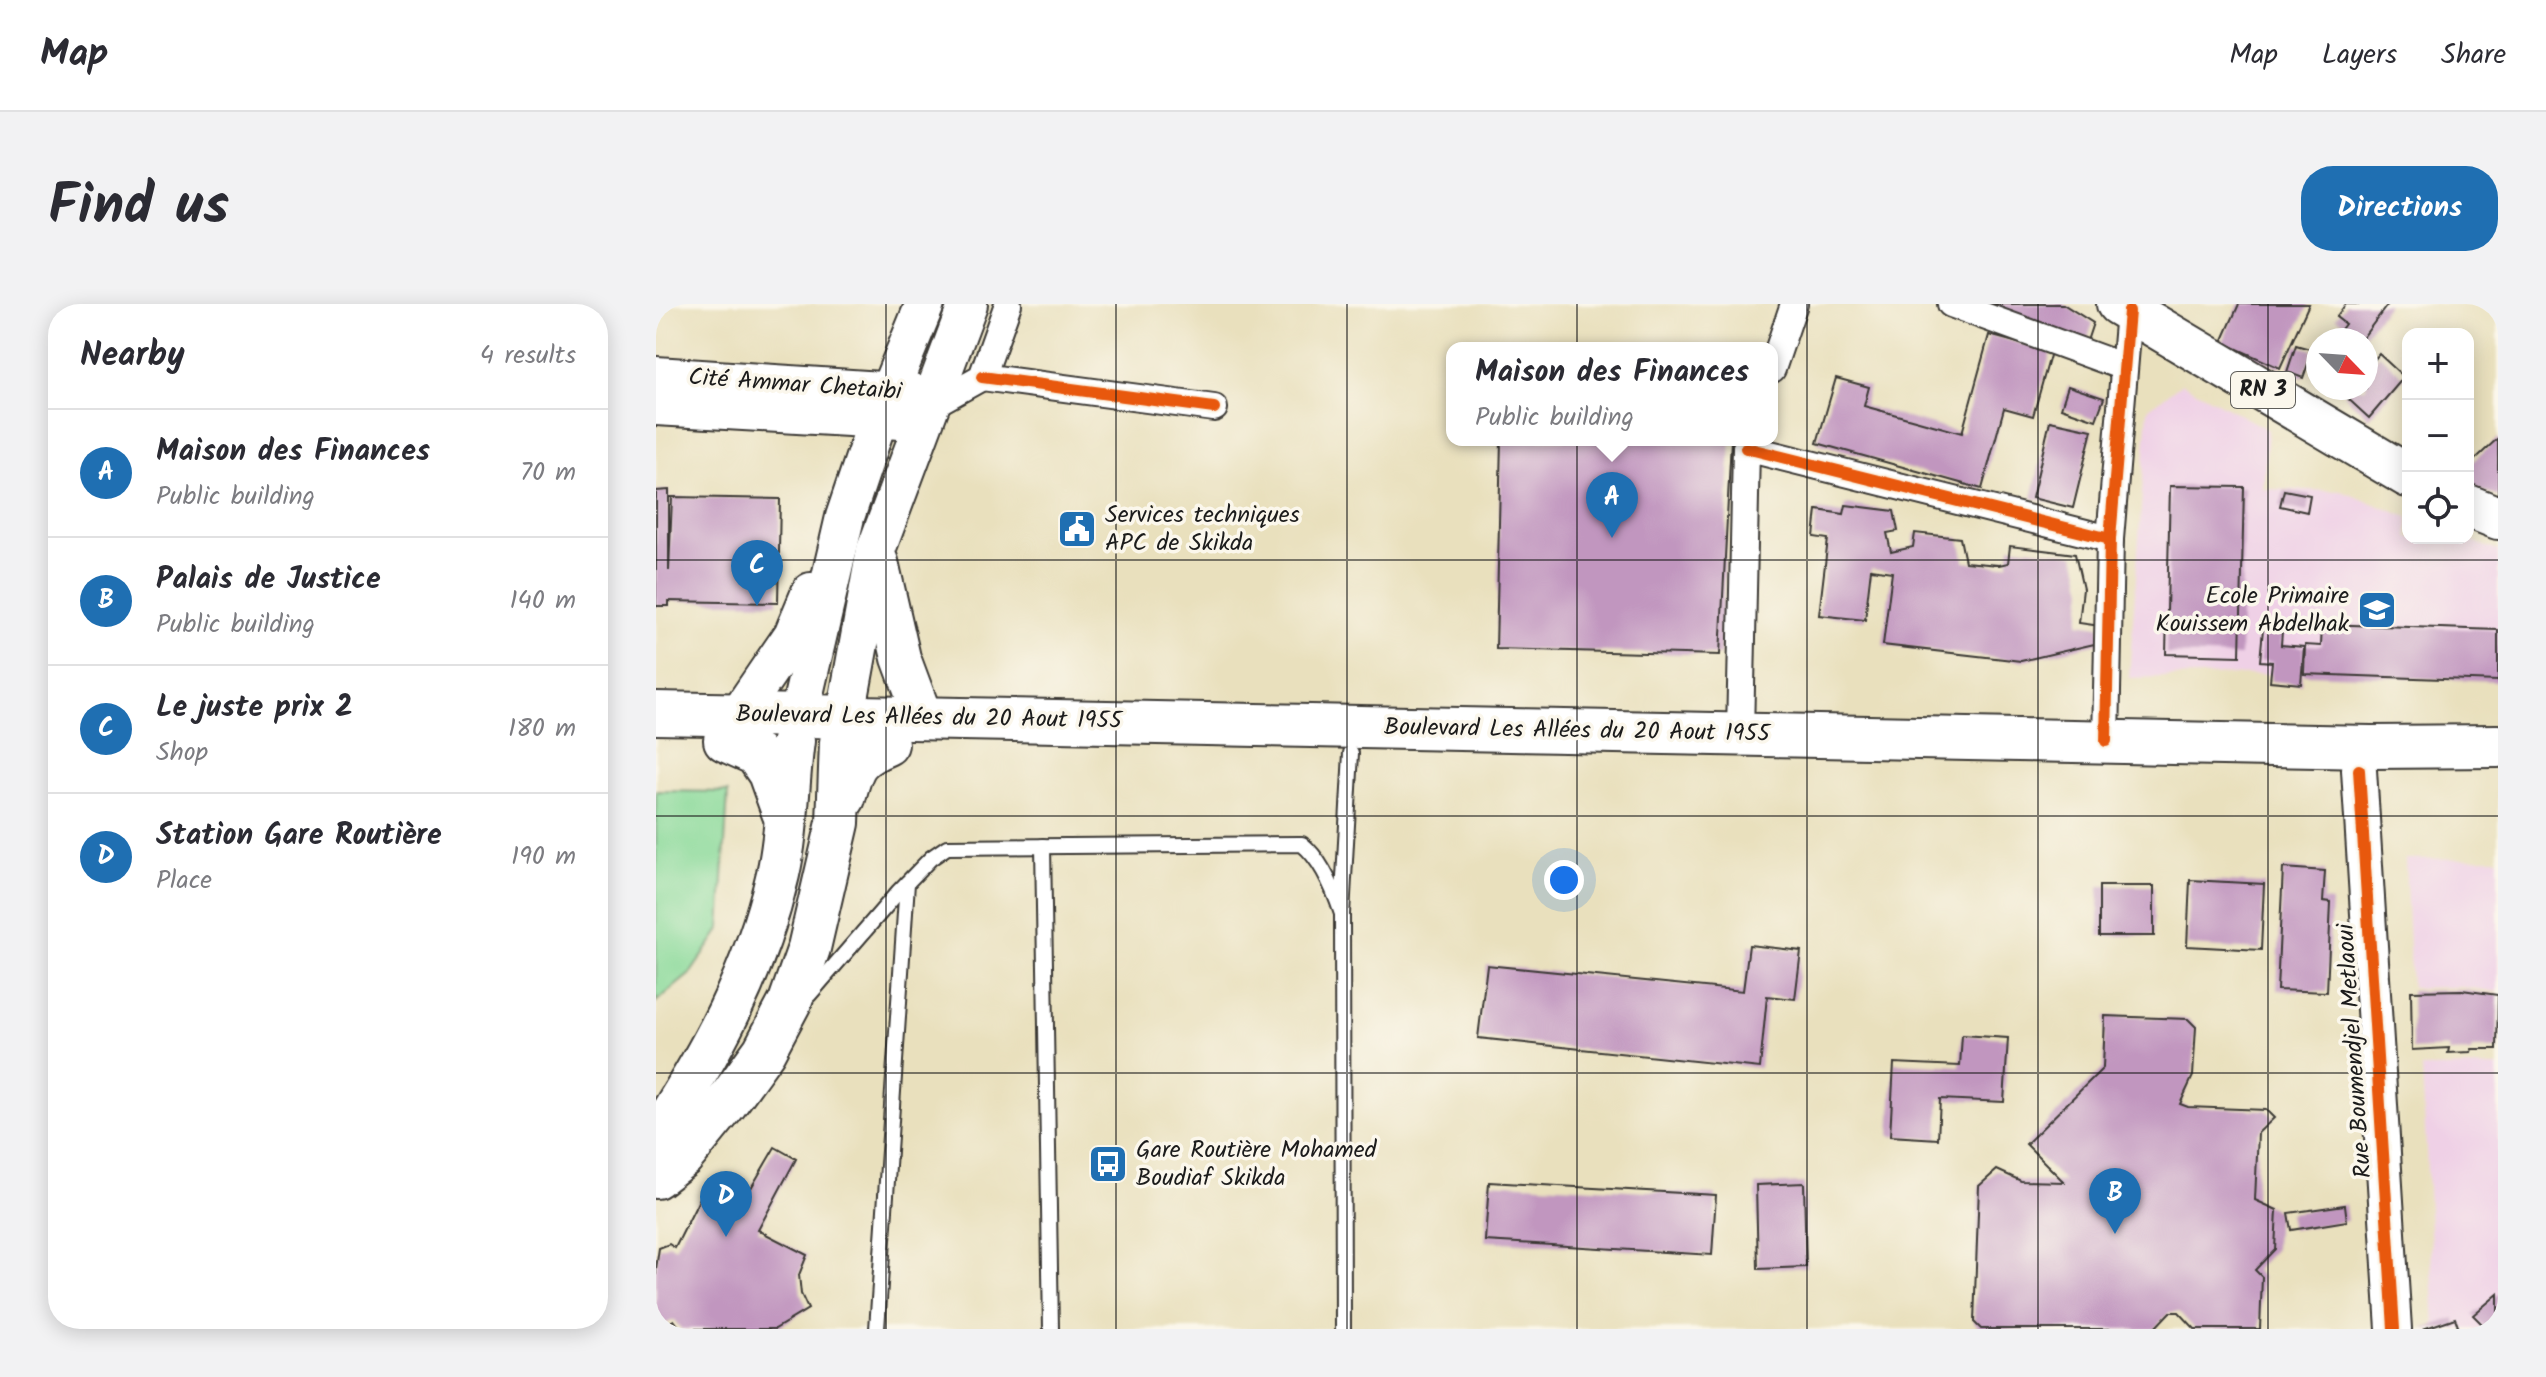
<!DOCTYPE html>
<meta charset="utf-8">
<style>
body{margin:0;font-family:Kalam,sans-serif;background:#f2f2f3;color:#2b2b33}
.controls{position:absolute;right:24px;top:24px;display:grid;overflow:hidden;border-radius:16px;box-shadow:0 4px 20px #0003}
.controls button{width:72px;height:72px;display:grid;place-items:center;padding:0;border:0;border-bottom:2px solid #e1e1e2;background:#fff;color:#2b2b33;font:40px sans-serif}
.compass{position:absolute;left:1650px;top:24px;width:72px;height:72px;border-radius:50%;background:#fff;box-shadow:0 4px 20px #0003;rotate:115deg}
.you{position:absolute;left:908px;top:576px;width:28px;height:28px;margin:-20px;border:6px solid #fff;border-radius:50%;background:#1a73e8;box-shadow:0 0 0 12px #1a73e833}
.badge{display:grid;place-items:center;width:52px;height:52px;border-radius:50%;background:#1f6fb2;color:#fff;font-size:26px;font-weight:700}
.pin{position:absolute;translate:-50% -66px;filter:drop-shadow(0 2px 4px #0008)}
.pin::after{content:'';position:absolute;top:42px;width:28px;height:24px;background:inherit;clip-path:polygon(0 0,100% 0,50% 100%)}
.popup{position:absolute;left:790px;top:38px;width:332px;height:104px;box-sizing:border-box;display:grid;place-content:center;border-radius:16px;background:#fff;filter:drop-shadow(0 2px 6px #0005);font-size:26px;white-space:nowrap;color:#7c7c81}
.popup b{font-size:30px;color:#2b2b33}
.popup::after{content:'';position:absolute;left:50%;top:100%;margin-left:-16px;border:16px solid transparent;border-top-color:#fff}
.list{margin:0;padding:0;list-style:none}
h2{display:flex;justify-content:space-between;align-items:center;height:104px;margin:0;padding:0 32px;font-size:34px}
h2 small{font-size:26px;font-weight:400;color:#7c7c81}
.list li{display:grid;grid-template-columns:52px 1fr auto;gap:24px;align-items:center;box-sizing:border-box;height:128px;padding:0 32px;border-top:2px solid #e1e1e2}
.list b{display:block;font-size:30px;white-space:nowrap}
.list p{margin:0;font-size:26px;white-space:nowrap;color:#7c7c81}
.list em{font-size:26px;font-style:normal;color:#7c7c81}
.icon{flex:none;width:44px;height:44px;fill:none;stroke:currentColor;stroke-width:2;stroke-linecap:round;stroke-linejoin:round}
.map{position:relative;flex:none;width:1842px;height:1025px;overflow:hidden;border-radius:32px}
header{display:flex;align-items:center;gap:48px;box-sizing:border-box;height:112px;padding:0 40px;background:#fff;border-bottom:2px solid #e1e1e2}
header strong{font-size:38px}
nav{display:flex;gap:44px;margin-inline-start:auto;font-size:28px}
.intro{display:flex;align-items:center;justify-content:space-between;box-sizing:border-box;height:192px;padding:0 48px}
h1{margin:0;font-size:56px}
.button{padding:20px 36px;border-radius:32px;background:#1f6fb2;color:#fff;font-size:28px;font-weight:700}
main{display:flex;gap:48px;padding:0 48px}
aside{flex:1;background:#fff;border-radius:32px;box-shadow:0 4px 20px #0003}
.map>svg:first-child{display:block}
</style>
<header>
<strong>Map</strong>
<nav><a>Map</a><a>Layers</a><a>Share</a></nav>
</header>
<div class="intro"><h1>Find us</h1><a class="button">Directions</a></div>
<main>
<aside>
<h2>Nearby<small>4 results</small></h2>
<ul class="list">
<li><span class="badge">A</span><div><b>Maison des Finances</b><p>Public building</p></div><em>70 m</em></li>
<li><span class="badge">B</span><div><b>Palais de Justice</b><p>Public building</p></div><em>140 m</em></li>
<li><span class="badge">C</span><div><b>Le juste prix 2</b><p>Shop</p></div><em>180 m</em></li>
<li><span class="badge">D</span><div><b>Station Gare Routière</b><p>Place</p></div><em>190 m</em></li>
</ul>
</aside>
<div class="map">
<svg width="1842" height="1025" viewBox="0 0 1842 1025">
<rect width="100%" height="100%" fill="#fbf7ec"/>
<filter id="ink" filterUnits="userSpaceOnUse"><feTurbulence type="fractalNoise" baseFrequency=".0125" numOctaves="2"/><feDisplacementMap in="SourceGraphic" scale="16" xChannelSelector="R" yChannelSelector="G"/><feConvolveMatrix kernelMatrix="1 2 1 2 8 2 1 2 1" color-interpolation-filters="sRGB"/></filter>
<filter id="wash" filterUnits="userSpaceOnUse"><feTurbulence type="fractalNoise" baseFrequency=".006" numOctaves="4" result="noise"/><feDisplacementMap in="SourceGraphic" scale="32" xChannelSelector="R" yChannelSelector="G"/><feGaussianBlur stdDeviation="1.8" result="paint"/><feColorMatrix in="noise" values="0 0 0 0 0 0 0 0 0 0 0 0 0 0 0 0 0 1.4 0 .05"/><feComposite in="paint" operator="in"/></filter>
<g filter="url(#wash)">
<rect width="100%" height="100%" fill="#e9e0bd"/>
<g fill="#efd0e6">
<path d="M1526,79L1612,126L1607,185L1685,187L1752,213V234H1807L1842,247V364L1473,374L1492,105Z"/>
<path d="M1842,554V688L1807,683L1755,684L1749,555Z"/>
<path d="M1842,763V1025H1779L1766,764Z"/>
</g>
<path fill="#89d999" stroke="#527a5a" stroke-width="2" d="M0,487L72,488L64,626L34,670L0,698Z"/>
<g id="blocks">
<g fill="#c196bf">
<path d="M1323,0H1407L1437,19L1431,37Z"/>
<path d="M1583,0H1653L1624,64L1566,38Z"/>
<path d="M1690,0H1732L1705,36H1677L1689,20L1680,13Z"/>
<path d="M1333,31L1395,48L1377,112L1348,104L1326,185L1161,139L1180,74L1213,83L1208,102L1306,129Z"/>
<path d="M1640,41L1657,46L1647,74L1631,68Z"/>
<path d="M1723,50L1748,73L1713,114L1688,91L1694,84H1710V65Z"/>
<path d="M1412,82L1448,94L1440,116L1405,104Z"/>
<path d="M1394,117L1436,126L1417,204L1376,194Z"/>
<path d="M1842,134V193L1812,182V162Z"/>
<path d="M845,136H1075L1064,351L840,345Z"/>
<path d="M1514,182L1588,183L1584,352L1510,350Z"/>
<path d="M13,186V267L16,193L124,195L122,299L13,297V302H0V187Z"/>
<path d="M1628,186L1654,191L1651,208L1624,202Z"/>
<path d="M1190,201L1238,207L1242,227L1231,229L1235,248L1257,243L1259,229L1304,234L1309,258L1343,261L1352,259L1354,242L1419,250L1427,285L1423,319L1444,322L1447,338L1365,357L1227,341L1236,268L1215,265L1209,316L1163,311L1172,235L1158,233L1161,206L1188,210Z"/>
<path d="M1666,320L1842,326V377L1648,370L1649,341L1665,342Z"/>
<path d="M1607,325L1626,327L1625,341L1648,343L1645,380L1614,377L1616,358L1604,357Z"/>
<path d="M1627,564L1669,567L1667,597L1675,598L1671,688L1621,686Z"/>
<path d="M1534,576L1608,580L1605,646L1531,642Z"/>
<rect x="1443" y="582" width="55" height="50"/>
<path d="M1093,641L1145,647L1139,695L1111,692L1104,764L822,734L831,661L1087,687Z"/>
<path d="M1806,686L1842,691L1841,745H1816L1815,748L1792,749L1793,744L1756,746L1755,687Z"/>
<path d="M1449,712L1532,715L1540,723L1537,772L1524,800L1532,803L1610,806L1618,814L1602,829L1599,896L1621,906L1619,945L1599,966L1606,973L1604,1025H1539L1523,1008H1514L1498,1025H1325L1318,1018L1323,882L1341,866L1365,877L1408,878L1370,840L1447,764Z"/>
<path d="M1306,731L1352,734L1348,798L1284,795L1282,835L1234,832L1238,759L1304,762Z"/>
<path d="M119,843L140,855L102,926L151,951L143,971L145,990L152,1005L119,1025H25L18,1016L10,1020L0,1014V965L3,944L13,940L19,944L44,894L78,913Z"/>
<path d="M833,878L1060,891L1056,951L829,937Z"/>
<path d="M1148,879L1150,963L1102,965L1100,881Z"/>
<path d="M1689,901L1691,917L1635,926L1632,909Z"/>
<path d="M1842,990V1025H1831L1817,1011Z"/>
<path d="M1799,1014L1803,1025H1767Z"/>
</g>
</g>
</g>
<g filter="url(#ink)">
<use href="#blocks" fill-opacity="0" stroke="#3b3934" stroke-width="2"/>
<g fill="none" stroke-linecap="round" stroke-linejoin="round">
<defs>
<g id="service">
<path d="M387,542L395,1025"/>
<path d="M153,691L243,587L275,554L291,543L646,540C666,556 678,586 686,610"/>
<path d="M221,1025L251,579"/>
<path d="M687,1025L686,610L695,449"/>
</g>
<g id="minor">
<path d="M1295,0L1468,63"/>
<path d="M1116,65L1138,0"/>
<path d="M326,73L558,104"/>
<path d="M274,102L326,73L352,0"/>
<path d="M1090,144L1454,235"/>
<path d="M1084,430L1090,144L1093,136"/>
<path d="M1450,437L1454,235L1473,7"/>
</g>
<path id="tertiary" d="M1703,466L1738,1025"/>
<g id="secondary">
<path d="M0,72L256,89"/>
<path d="M0,102L245,116"/>
<path d="M223,258L245,354L267,413"/>
<path d="M83,410L137,331L155,288"/>
<path d="M137,437L189,213L222,115L269,0"/>
<path d="M185,438L220,246L312,0"/>
</g>
<g id="primary">
<path d="M1462,0L1752,172"/>
<path d="M1812,202L1842,214"/>
<path d="M0,409L1715,443L1842,442"/>
<path d="M69,436L100,450L113,469L127,508"/>
<path d="M188,494C197,461 198,454 231,440"/>
<path d="M0,834C55,749 99,670 122,570C132,527 131,481 137,437"/>
<path d="M0,873L27,852L71,798L108,747L134,698L153,644L182,519L185,438"/>
</g>
</defs>
<use href="#service" stroke="#3b3934" stroke-width="18"/>
<use href="#minor" stroke="#3b3934" stroke-width="30"/>
<use href="#tertiary" stroke="#3b3934" stroke-width="38"/>
<use href="#secondary" stroke="#3b3934" stroke-width="42"/>
<use href="#primary" stroke="#3b3934" stroke-width="46"/>
<use href="#service" stroke="#fff" stroke-width="14"/>
<use href="#minor" stroke="#fff" stroke-width="26"/>
<use href="#tertiary" stroke="#fff" stroke-width="34"/>
<use href="#secondary" stroke="#fff" stroke-width="38"/>
<use href="#primary" stroke="#fff" stroke-width="42"/>
<defs>
<g id="cycleway">
<path d="M326,73L558,104"/>
<path d="M1090,144L1454,235"/>
<path d="M1450,437L1454,235L1473,7"/>
<path d="M1703,466L1738,1025"/>
</g>
</defs>
<use href="#cycleway" stroke="#fbf7ec" stroke-width="17"/>
<use href="#cycleway" stroke="#e8590c" stroke-width="12"/>
</g>
</g>
<path fill="none" stroke="#1c1c1c" stroke-width="2" stroke-opacity="0.55" d="M230,0V1025M460,0V1025M691,0V1025M921,0V1025M1151,0V1025M1382,0V1025M1612,0V1025M0,256H1842M0,512H1842M0,769H1842"/>
<defs>
<symbol id="civic-square" viewBox="-11 -11 22 22"><rect x="-9" y="-9" width="18" height="18" rx="4" fill="#1f6fb2" stroke="#fbf7ec"/><path d="M-.6-6.5H3V-4.5H.6V-3L4-1V1h2V6H-6V1h2V-1L-.6-3ZM-1.2 2.5V6h2.4V2.5Z" fill="#fff"/></symbol>
<symbol id="school-square" viewBox="-11 -11 22 22"><rect x="-9" y="-9" width="18" height="18" rx="4" fill="#1f6fb2" stroke="#fbf7ec"/><path d="M0-5L7-2L0 1L-7-2ZM-4 1L0 2.5L4 1V4Q0 6-4 4Z" fill="#fff"/></symbol>
<symbol id="bus-square" viewBox="-11 -11 22 22"><rect x="-9" y="-9" width="18" height="18" rx="4" fill="#1f6fb2" stroke="#fbf7ec"/><path d="M-5-6H5V4H4V6H2V4H-2V6H-4V4H-5ZM-3.5-4V0h7V-4ZM-3.5 1.2v1.5H-2V1.2ZM2 1.2v1.5H3.5V1.2Z" fill="#fff"/></symbol>
</defs>
<g fill-rule="evenodd">
<use href="#civic-square" x="399" y="203" width="44" height="44"/>
<use href="#school-square" x="1699" y="284" width="44" height="44"/>
<use href="#bus-square" x="430" y="838" width="44" height="44"/>
</g>
<g text-anchor="middle" dominant-baseline="central" stroke-width="7" stroke-linejoin="round" paint-order="stroke">
<rect fill="#fbf7ec" stroke="#5f5e5a" stroke-width="2" x="1575" y="68" width="64" height="36" rx="6"/>
<g font-size="22" font-weight="bold" fill="#1c1c1c">
<text x="1607" y="86">RN 3</text>
</g>
<g font-size="24" fill="#1c1c1c" stroke="#fbf7ec">
<text transform="translate(139 81) rotate(4)">Cité Ammar Chetaibi</text>
<text transform="translate(273 414) rotate(1)">Boulevard Les Allées du 20 Aout 1955</text>
<text transform="translate(921 427) rotate(1)">Boulevard Les Allées du 20 Aout 1955</text>
<text transform="translate(1699 747) rotate(-94)">Rue Boumendjel Metlaoui</text>
</g>
<g font-size="24" fill="#1c1c1c" stroke="#fbf7ec" text-anchor="start">
<text x="449" y="211">Services techniques<tspan x="449" dy="28">APC de Skikda</tspan></text>
<text x="1693" y="292" text-anchor="end">Ecole Primaire<tspan x="1693" dy="28">Kouissem Abdelhak</tspan></text>
<text x="480" y="846">Gare Routière Mohamed<tspan x="480" dy="28">Boudiaf Skikda</tspan></text>
</g>
</g>
</svg>
<div class="controls">
<button>+</button>
<button>−</button>
<button><svg class="icon" aria-label="locate" viewBox="0 0 24 24"><circle cx="12" cy="12" r="6"/><path d="M12 2v4M12 18v4M2 12h4M18 12h4"/></svg></button>
</div>
<svg class="compass" viewBox="-18 -18 36 36"><path d="M0-13l5 13h-10z" fill="#e53935"/><path d="M0 13l5-13h-10z" fill="#7c7c81"/></svg>
<div class="you"></div>
<div class="pin badge" style="left:956px;top:234px">A</div>
<div class="popup"><b>Maison des Finances</b>Public building</div>
<div class="pin badge" style="left:1459px;top:930px">B</div>
<div class="pin badge" style="left:101px;top:302px">C</div>
<div class="pin badge" style="left:70px;top:933px">D</div>
</div>
</main>
